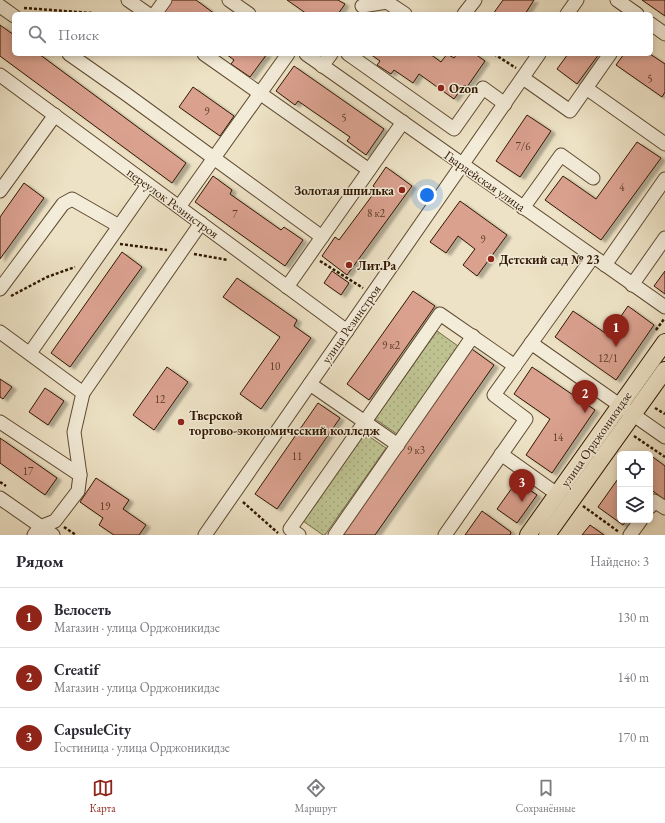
<!DOCTYPE html>
<html lang="ru">
<meta charset="utf-8">
<style>
body{margin:0;font-family:"EB Garamond",serif;background:#f7f7f7;color:#2b2b33}
.controls{position:absolute;right:12px;bottom:12px;display:grid;overflow:hidden;border-radius:6px;box-shadow:0 2px 6px #0003}
.controls button{width:36px;height:36px;display:grid;place-items:center;padding:0;border:0;border-bottom:1px solid #e1e1e2;background:#fff;color:#2b2b33;font:20px sans-serif}
.you{position:absolute;left:427px;top:195px;width:14px;height:14px;margin:-10px;border:3px solid #fff;border-radius:50%;background:#1a73e8;box-shadow:0 0 0 6px #1a73e833}
.badge{display:grid;place-items:center;width:26px;height:26px;border-radius:50%;background:#8f2418;color:#fff;font-size:13px;font-weight:700}
.pin{position:absolute;translate:-50% -33px;filter:drop-shadow(0 1px 2px #0008)}
.pin::after{content:'';position:absolute;top:21px;width:14px;height:12px;background:inherit;clip-path:polygon(0 0,100% 0,50% 100%)}
.list{margin:0;padding:0;list-style:none}
h2{display:flex;justify-content:space-between;align-items:center;height:52px;margin:0;padding:0 16px;font-size:17px}
h2 small{font-size:13px;font-weight:400;color:#7c7c81}
.list li{display:grid;grid-template-columns:26px 1fr auto;gap:12px;align-items:center;box-sizing:border-box;height:60px;padding:0 16px;border-top:1px solid #e1e1e2}
.list b{display:block;font-size:15px;white-space:nowrap}
.list p{margin:0;font-size:13px;white-space:nowrap;color:#7c7c81}
.list em{font-size:13px;font-style:normal;color:#7c7c81}
.icon{flex:none;width:22px;height:22px;fill:none;stroke:currentColor;stroke-width:2;stroke-linecap:round;stroke-linejoin:round}
.map{position:relative;flex:none;width:665px;height:535px;overflow:hidden}
.search{position:absolute;background:#fff;box-shadow:0 2px 6px #0003;left:12px;right:12px;top:12px;height:44px;display:flex;align-items:center;gap:10px;box-sizing:border-box;padding:0 14px;border-radius:6px;color:#7c7c81;font-size:15px}
.sheet{height:232px;background:#fff}
nav{display:flex;justify-content:space-around;align-items:center;box-sizing:border-box;height:56px;border-top:1px solid #e1e1e2;background:#fff;font-size:11px;color:#7c7c81}
nav a{display:grid;justify-items:center;gap:2px}
nav .on{color:#8f2418}
.map>svg:first-child{display:block}
</style>
<div class="map">
<svg width="665" height="535" viewBox="0 0 665 535">
<defs>
<pattern id="park-dots" width="8" height="8" patternUnits="userSpaceOnUse"><rect width="8" height="8" fill="#bec291"/><path d="M2 2h.1M6 6h.1" fill="none" stroke="#a4a67b" stroke-width="1.8" stroke-linecap="round"/></pattern>
<filter id="shadow"><feDropShadow dx="4.5" dy="2.5" stdDeviation="1" flood-color="#0004"/></filter>
</defs>
<rect width="100%" height="100%" fill="#ede2c5"/>
<filter id="stains"><feTurbulence type="fractalNoise" baseFrequency=".005" numOctaves="4"/><feColorMatrix values="0 0 0 0 .2 0 0 0 0 .09 0 0 0 0 .02 0 0 0 .5 -.17"/></filter>
<radialGradient id="worn" r=".72"><stop offset=".6" stop-color="#630" stop-opacity="0"/><stop offset="1" stop-color="#630" stop-opacity=".3"/></radialGradient>
<g fill="url(#park-dots)" stroke="#776c48">
<path d="M437,331L458,346L397,434L375,419Z"/>
<path d="M364,433L386,448L325,535H323L303,521Z"/>
</g>
<g fill="#daa18f" stroke="#301700" filter="url(#shadow)">
<path d="M170,0H196L215,14H161Z"/>
<path d="M287,0H338L345,4L338,14H307Z"/>
<path d="M503,0H534L525,14H493Z"/>
<path d="M642,0H665V16Z"/>
<path d="M0,25L14,35V54H39L186,163L172,183L0,56Z"/>
<path d="M226,54H267L250,77L231,64L234,60Z"/>
<path d="M370,54H430L441,62L447,54L454,58L457,54H475L485,61L467,87L464,85L454,99L419,74L413,83L394,70L391,74L377,65L380,61Z"/>
<path d="M568,54H599L577,84L557,69Z"/>
<path d="M624,54H650L665,64V92L662,97L616,65Z"/>
<path d="M294,66L384,129L366,155L347,141L350,137L298,101L295,105L276,91Z"/>
<path d="M193,87L234,116L220,136L179,107Z"/>
<path d="M527,115L551,131L520,177L496,161Z"/>
<path d="M637,142L661,158L601,240L545,200L563,176L596,199Z"/>
<path d="M386,167L412,186L347,275L322,256L335,237L339,240L377,189L373,186Z"/>
<path d="M213,176L232,190L230,194L281,230L284,227L303,240L285,266L195,202Z"/>
<path d="M24,183L44,198L0,259V217Z"/>
<path d="M460,201L507,235L477,276L463,265L475,249L458,236L446,253L430,242Z"/>
<path d="M122,252L142,267L70,367L51,353Z"/>
<path d="M332,271L349,283L341,295L324,283Z"/>
<path d="M665,271V294L654,286Z"/>
<path d="M237,278L297,320L294,326L311,338L261,409L240,394L280,337L223,297Z"/>
<path d="M413,291L435,306L369,400L347,384Z"/>
<path d="M628,306L654,325L616,380L555,337L573,311L608,335Z"/>
<path d="M469,347L494,365L375,535H338Z"/>
<path d="M167,367L188,382L154,430L133,415Z"/>
<path d="M532,367L595,410L552,473L526,455L550,419L514,394Z"/>
<path d="M0,379L12,387L3,399L0,397Z"/>
<path d="M45,388L64,401L48,425L29,412Z"/>
<path d="M318,403L340,418L277,509L255,494Z"/>
<path d="M0,438L57,478L45,495L0,463Z"/>
<path d="M650,455L665,466V500L650,489Z"/>
<path d="M620,476V520H627L623,525L598,507Z"/>
<path d="M96,478L129,500L123,509L146,525L139,535H114L99,525L103,518L80,502Z"/>
<path d="M517,481L537,495L517,523L497,509Z"/>
<path d="M482,511L511,532L510,535H465Z"/>
<path d="M590,525L604,535H582Z"/>
</g>
<g fill="none" stroke-linecap="round" stroke-linejoin="round">
<defs>
<g id="minor">
<path d="M128,0L148,14"/>
<path d="M229,0L249,14"/>
<path d="M617,0L637,14"/>
<path d="M387,2L405,14"/>
<path d="M0,6L14,16"/>
<path d="M362,6L387,2L388,0"/>
<path d="M155,14L165,0"/>
<path d="M464,14L475,0"/>
<path d="M567,14L577,0"/>
<path d="M651,24L665,34"/>
<path d="M69,54L126,94L322,237L287,287"/>
<path d="M204,54L369,170"/>
<path d="M306,54L665,307"/>
<path d="M348,54L454,129L483,88L505,104"/>
<path d="M322,66L331,54"/>
<path d="M0,75L347,331"/>
<path d="M523,78L570,111L610,54"/>
<path d="M586,88L665,144"/>
<path d="M0,191L55,115"/>
<path d="M179,207L288,54"/>
<path d="M523,208L561,155L593,178"/>
<path d="M322,237L403,122"/>
<path d="M605,265L665,179"/>
<path d="M632,285L665,238"/>
<path d="M0,289L63,204L72,199L119,226"/>
<path d="M0,332L83,393L201,223"/>
<path d="M531,343L665,437"/>
<path d="M30,353L148,185"/>
<path d="M310,384L398,445"/>
<path d="M0,422L80,475L78,491L55,521L40,527L34,535"/>
<path d="M501,454L557,494"/>
<path d="M80,475L74,432L83,393"/>
<path d="M0,498L53,535"/>
<path d="M650,507L654,501L665,508"/>
<path d="M205,535L539,54"/>
<path d="M299,535L290,529L440,314L515,366"/>
<path d="M335,535L473,336"/>
<path d="M445,535L526,419L494,395L593,257"/>
<path d="M630,535L641,520"/>
</g>
<g id="major">
<path d="M528,535L665,342"/>
<path d="M547,535L665,370"/>
</g>
</defs>
<use href="#minor" stroke="#5f4a31" stroke-width="15"/>
<use href="#major" stroke="#301700" stroke-width="18"/>
<g stroke="#301700" stroke-width="2.5" stroke-dasharray="3 2" stroke-linecap="butt">
<path d="M24,8L105,14"/>
<path d="M494,54L516,68"/>
<path d="M120,244L167,250"/>
<path d="M194,254L228,260"/>
<path d="M320,261L363,288"/>
<path d="M11,296L47,277L75,267"/>
<path d="M656,330L664,319"/>
<path d="M655,408L665,414"/>
<path d="M634,436L665,457"/>
<path d="M0,482L6,486"/>
<path d="M243,502L278,533"/>
<path d="M583,506L619,532"/>
<path d="M64,527L76,535"/>
</g>
<use href="#minor" stroke="#f3ecd9" stroke-width="13"/>
<use href="#major" stroke="#ede2c5" stroke-width="16"/>
</g>
<g fill="#8f2418" stroke="#f3ecd9" stroke-width="1.5">
<circle cx="441" cy="88" r="4"/>
<circle cx="402" cy="190" r="4"/>
<circle cx="491" cy="259" r="4"/>
<circle cx="349" cy="265" r="4"/>
<circle cx="181" cy="422" r="4"/>
</g>
<g text-anchor="middle" dominant-baseline="central" stroke-width="3" stroke-linejoin="round" paint-order="stroke">
<g font-size="11" fill="#5a3a24">
<text x="650" y="78">5</text>
<text x="207" y="111">9</text>
<text x="344" y="117">5</text>
<text x="523" y="146">7/6</text>
<text x="622" y="187">4</text>
<text x="376" y="213">8 к2</text>
<text x="235" y="214">7</text>
<text x="483" y="239">9</text>
<text x="391" y="345">9 к2</text>
<text x="608" y="358">12/1</text>
<text x="275" y="366">10</text>
<text x="160" y="399">12</text>
<text x="558" y="437">14</text>
<text x="416" y="450">9 к3</text>
<text x="297" y="456">11</text>
<text x="28" y="471">17</text>
<text x="105" y="506">19</text>
</g>
<g font-size="13" font-weight="bold" fill="#301700" stroke="#f3ecd9" text-anchor="start">
<text x="449" y="88">Ozon</text>
<text x="394" y="190" text-anchor="end">Золотая шпилька</text>
<text x="499" y="259">Детский сад № 23</text>
<text x="357" y="265">Лит.Ра</text>
<text x="189" y="415">Тверской<tspan x="189" dy="15">торгово-экономический колледж</tspan></text>
</g>
<g font-size="13" fill="#301700" stroke="#f3ecd9">
<text transform="translate(485 181) rotate(35)">Гвардейская улица</text>
<text transform="translate(173 203) rotate(36)">переулок Резинстроя</text>
<text transform="translate(351 324) rotate(-55)">улица Резинстроя</text>
<text transform="translate(596 439) rotate(-55)">улица Орджоникидзе</text>
</g>
</g>
<rect width="100%" height="100%" filter="url(#stains)"/>
<rect width="100%" height="100%" fill="url(#worn)"/>
</svg>
<div class="controls">
<button><svg class="icon" aria-label="locate" viewBox="0 0 24 24"><circle cx="12" cy="12" r="6"/><path d="M12 2v4M12 18v4M2 12h4M18 12h4"/></svg></button>
<button><svg class="icon" aria-label="layers" viewBox="0 0 24 24"><path d="M12 4l9 5-9 5-9-5zM3 14l9 5 9-5"/></svg></button>
</div>
<div class="you"></div>
<div class="pin badge" style="left:616px;top:347px">1</div>
<div class="pin badge" style="left:585px;top:413px">2</div>
<div class="pin badge" style="left:522px;top:502px">3</div>
<div class="search"><svg class="icon" aria-label="search" viewBox="0 0 24 24"><circle cx="10" cy="10" r="6"/><path d="M15 15l6 6"/></svg>Поиск</div>
</div>
<section class="sheet">
<h2>Рядом<small>Найдено: 3</small></h2>
<ul class="list">
<li><span class="badge">1</span><div><b>Велосеть</b><p>Магазин · улица Орджоникидзе</p></div><em>130 m</em></li>
<li><span class="badge">2</span><div><b>Creatif</b><p>Магазин · улица Орджоникидзе</p></div><em>140 m</em></li>
<li><span class="badge">3</span><div><b>CapsuleCity</b><p>Гостиница · улица Орджоникидзе</p></div><em>170 m</em></li>
</ul>
</section>
<nav>
<a class="on"><svg class="icon" aria-label="map" viewBox="0 0 24 24"><path d="M3 6l6-2 6 2 6-2v14l-6 2-6-2-6 2zM9 4v14M15 6v14"/></svg>Карта</a>
<a><svg class="icon" aria-label="directions" viewBox="0 0 24 24"><path d="M12 3l9 9-9 9-9-9zM9 14v-3h6M13 9l2 2-2 2"/></svg>Маршрут</a>
<a><svg class="icon" aria-label="saved" viewBox="0 0 24 24"><path d="M7 4h10v16l-5-4-5 4z"/></svg>Сохранённые</a>
</nav>
